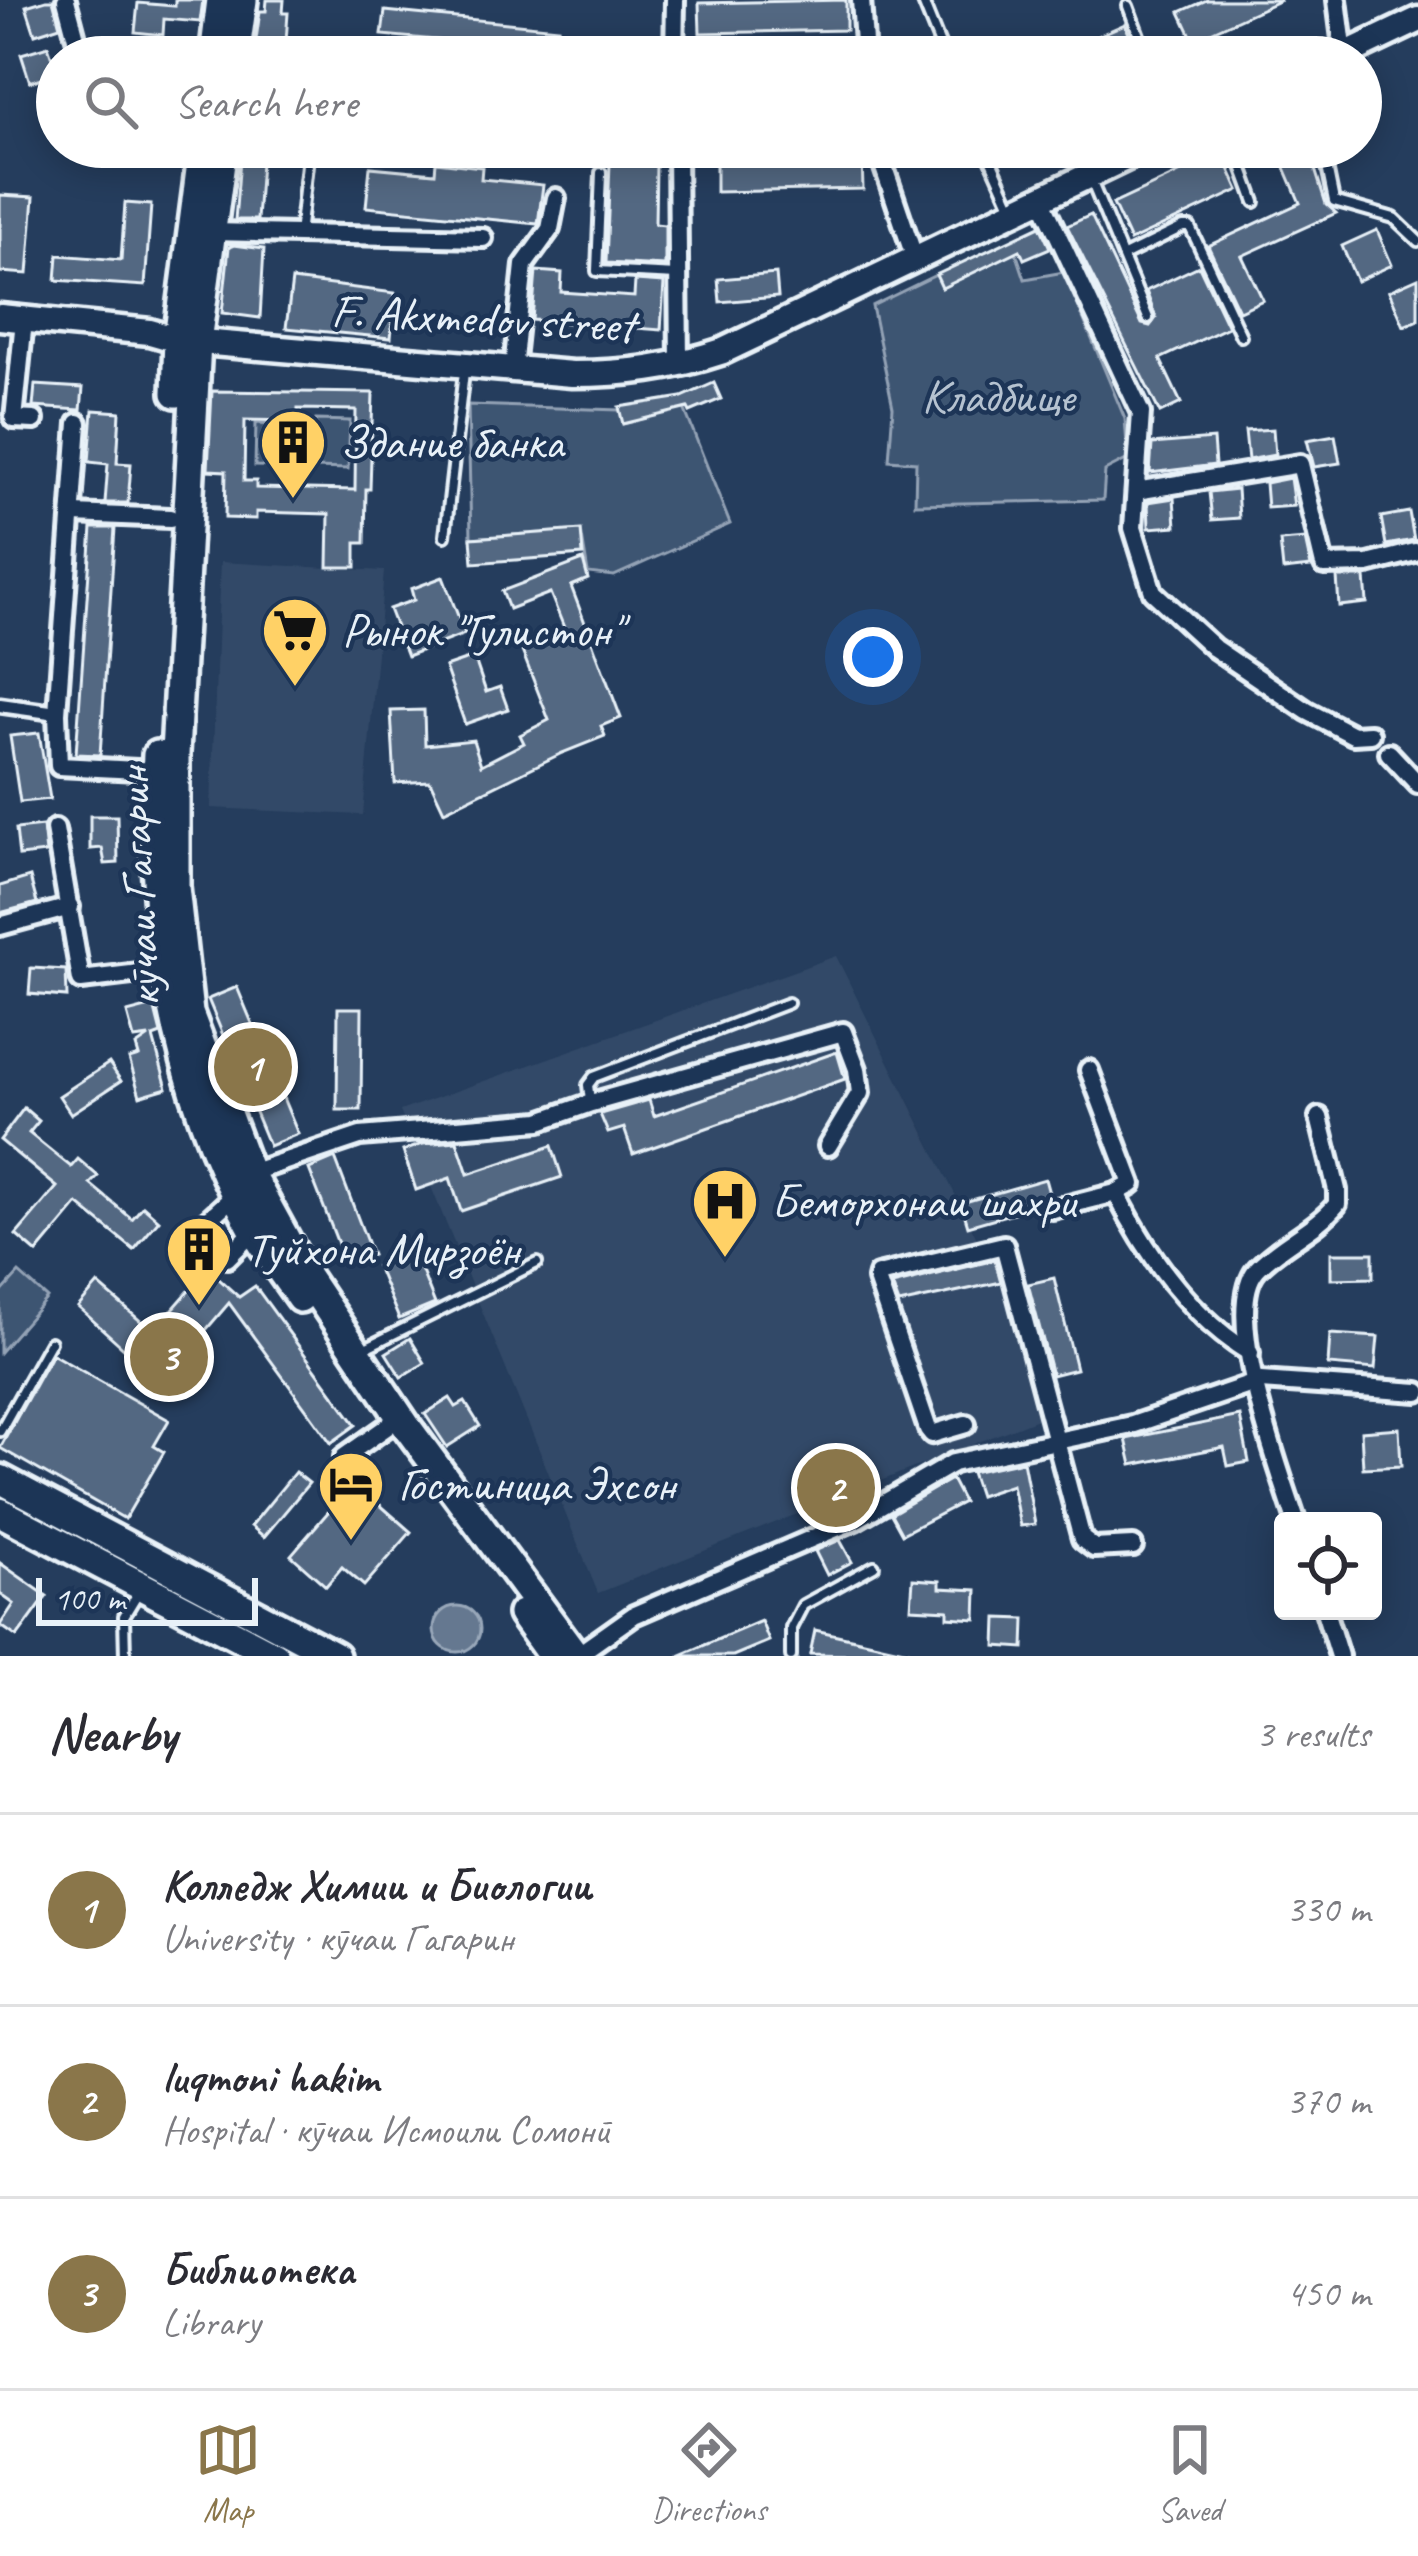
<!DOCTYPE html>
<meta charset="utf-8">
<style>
body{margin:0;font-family:Caveat,sans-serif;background:#f7f7f7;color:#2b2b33}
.controls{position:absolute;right:36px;bottom:36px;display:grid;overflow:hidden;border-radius:12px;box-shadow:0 6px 30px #0003}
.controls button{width:108px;height:108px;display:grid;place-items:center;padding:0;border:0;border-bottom:3px solid #e1e1e2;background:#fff;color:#2b2b33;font:60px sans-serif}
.scale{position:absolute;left:36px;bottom:30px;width:222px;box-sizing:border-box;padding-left:12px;border:6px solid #e8f1f8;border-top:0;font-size:33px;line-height:42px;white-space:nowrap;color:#e8f1f8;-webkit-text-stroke:9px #1d3557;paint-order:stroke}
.you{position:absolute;left:873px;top:657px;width:42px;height:42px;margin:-30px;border:9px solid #fff;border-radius:50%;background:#1a73e8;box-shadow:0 0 0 18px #1a73e833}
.badge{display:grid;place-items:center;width:78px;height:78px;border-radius:50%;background:#8a764a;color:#fff;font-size:39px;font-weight:700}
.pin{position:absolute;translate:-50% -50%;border:6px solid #fff;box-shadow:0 3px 12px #0006}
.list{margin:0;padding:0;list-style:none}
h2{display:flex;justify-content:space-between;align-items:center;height:156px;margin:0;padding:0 48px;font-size:51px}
h2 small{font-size:39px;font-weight:400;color:#7c7c81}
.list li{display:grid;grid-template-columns:78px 1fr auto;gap:36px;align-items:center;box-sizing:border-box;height:192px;padding:0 48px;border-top:3px solid #e1e1e2}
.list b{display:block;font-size:45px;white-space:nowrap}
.list p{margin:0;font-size:39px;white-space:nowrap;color:#7c7c81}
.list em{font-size:39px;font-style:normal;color:#7c7c81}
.icon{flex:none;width:66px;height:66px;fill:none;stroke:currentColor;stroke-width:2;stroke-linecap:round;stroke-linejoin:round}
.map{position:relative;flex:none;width:1418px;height:1656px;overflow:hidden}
.search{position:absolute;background:#fff;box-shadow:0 6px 30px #0003;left:36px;right:36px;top:36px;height:132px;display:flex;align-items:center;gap:30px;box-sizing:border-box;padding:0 42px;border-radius:66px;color:#7c7c81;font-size:45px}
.sheet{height:732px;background:#fff}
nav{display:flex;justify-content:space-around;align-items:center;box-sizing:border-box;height:168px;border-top:3px solid #e1e1e2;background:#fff;font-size:33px;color:#7c7c81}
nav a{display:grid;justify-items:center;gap:6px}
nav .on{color:#8a764a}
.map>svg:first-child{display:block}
</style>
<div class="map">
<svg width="1418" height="1656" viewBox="0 0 1418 1656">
<rect width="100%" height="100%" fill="#253d5d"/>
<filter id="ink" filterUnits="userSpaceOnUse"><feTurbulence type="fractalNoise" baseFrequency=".00833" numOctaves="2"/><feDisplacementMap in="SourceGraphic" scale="24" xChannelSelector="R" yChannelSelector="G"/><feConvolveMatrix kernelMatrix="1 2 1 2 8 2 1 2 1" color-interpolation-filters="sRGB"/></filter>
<g filter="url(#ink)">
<g fill="#334a68">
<path d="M220,562L384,571L363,815L211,808Z"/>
<path d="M836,956L1062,1409L598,1593L400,1111Z"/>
</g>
<g fill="#3e5472" stroke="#93a2b5" stroke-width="3">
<path d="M1016,252L1025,279L1064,272L1125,419L1128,459L1105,471L1103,500L915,504L916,462L889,460L893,407L872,306L936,275L943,287Z"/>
<path d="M468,405L620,410L623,424L684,408L730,524L614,576L588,573L581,530L471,538Z"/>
<path d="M316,420L350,421L348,469L315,468Z"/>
<path d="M256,423L299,425L298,467L255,466Z"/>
<path d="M19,1273L47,1298L0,1352V1294Z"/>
</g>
<circle fill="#657890" stroke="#99a8ba" stroke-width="3" cx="457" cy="1629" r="23"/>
<g fill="#536782" stroke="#e8f1f8" stroke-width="3" fill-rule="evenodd">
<path d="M46,0H53L60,26L35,34L26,6Z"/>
<path d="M175,0H203L200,22L164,19L163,35L135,32L138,3L175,6Z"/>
<path d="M267,0H284L283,13H288L285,56L254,54L260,11H266Z"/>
<path d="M846,0V30L700,33L699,3Z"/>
<path d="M1207,0H1281L1193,40L1180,12Z"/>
<path d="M385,11L558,28L555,51L382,35Z"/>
<path d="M1125,24L1138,57H1108L1098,36Z"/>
<path d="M48,46L57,73L30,82L21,54Z"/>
<path d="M241,147H262L257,220H235Z"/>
<path d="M1248,147H1308L1326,204L1336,213L1242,256L1263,300L1239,311L1208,246L1300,203L1277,149L1254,160Z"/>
<path d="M1222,153L1239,190L1130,241L1113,204Z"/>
<path d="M862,159L863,189L716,192V162Z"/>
<path d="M624,161L656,164L655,224L665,225V266L606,263L610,163Z"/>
<path d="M436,162L482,167L481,179L543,185L538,224L366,207L370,167L435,173Z"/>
<path d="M0,195L34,197L28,274L0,272Z"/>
<path d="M125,203L151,205L145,286L56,280L58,255L121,260Z"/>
<path d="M1091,215L1142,324L1150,326L1156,318L1146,291L1199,266L1228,327L1160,359L1181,403L1160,413L1067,226Z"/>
<path d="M1040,226L1050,248L1024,259L1020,250L942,288L936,275Z"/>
<path d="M1377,230L1392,265L1357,281L1342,246Z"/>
<path d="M234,245L264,249L260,318L222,313L229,247Z"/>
<path d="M536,271L562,273L561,292L634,297L635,281L664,283L661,330L532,320Z"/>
<path d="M776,274L778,297L720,302L718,279Z"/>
<path d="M1418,278V320L1404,326L1389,291Z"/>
<path d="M292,280L395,293L391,338L286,328Z"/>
<path d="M714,383L721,399L690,412L688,408L623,424L619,407L682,397Z"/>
<path d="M35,385L83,388L81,410L33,407Z"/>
<path d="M212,391L373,393L370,489H366L365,543H356V567H328L329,514L256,512V519L225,518L226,471L208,470ZM298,409L356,410L355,490L256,488V481H244L245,420L298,421Z"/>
<path d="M93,410L120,412L117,463L131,464L128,503H105L108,464L89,462Z"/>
<path d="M1273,429L1275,455L1248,460L1245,431Z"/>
<path d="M1335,435L1340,463L1314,467L1307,440Z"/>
<path d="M1213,439L1215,465L1150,473L1152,444Z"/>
<path d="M1290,478L1294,506L1267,508L1265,483Z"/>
<path d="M1237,489L1239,518L1212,520L1209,492Z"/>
<path d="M1174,498L1176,526L1149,528L1148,502Z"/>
<path d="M1409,512L1414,540L1386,545L1381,517Z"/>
<path d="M92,528H115L100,755L76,754Z"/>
<path d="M581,530L583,555L473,563L471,538Z"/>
<path d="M1305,539L1311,567L1283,570L1280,541Z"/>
<path d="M583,560L588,579L571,586L621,718L601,726L605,736L562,753L444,811L430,781L395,783L391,711L424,710L425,745L473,740L481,765L524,743L520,735L549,720L520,646L565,630L550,593L509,609L502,591Z"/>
<path d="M443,577L465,634L407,656L389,609L414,600L411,589Z"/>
<path d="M1337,577H1365L1367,603L1339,606Z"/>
<path d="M474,657L486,692L500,687L508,709L465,724L445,667Z"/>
<path d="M39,733L50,799L20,802L10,736Z"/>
<path d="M90,816H117L118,863L105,864L102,848L90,849Z"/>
<path d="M43,826L46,853L19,856L16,829Z"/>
<path d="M30,877L37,903L0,913V886Z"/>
<path d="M31,968L66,970L67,997L29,994Z"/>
<path d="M237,987L298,1134L269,1146L208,999Z"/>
<path d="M154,1006L161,1034L153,1037L167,1088L140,1096L129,1059L139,1056L136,1046L149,1037L134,1039L127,1013Z"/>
<path d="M338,1008H362L361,1110H337Z"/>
<path d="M837,1052L845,1079L633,1154L624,1128L608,1133L600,1114L649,1100L654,1116Z"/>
<path d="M109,1063L121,1081L71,1114L59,1096Z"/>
<path d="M24,1108L39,1121L29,1133L71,1167L78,1159L98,1176L90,1184L132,1219L143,1206L159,1220L134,1250L78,1204L37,1253L16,1235L57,1187L0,1140Z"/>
<path d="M457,1141L468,1174L552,1146L562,1177L461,1211L450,1178L416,1190L403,1151L423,1144Z"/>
<path d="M335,1158L372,1255L346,1264L309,1169Z"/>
<path d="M1045,1179L1050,1197L1041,1205L968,1226L961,1203Z"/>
<path d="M414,1252L435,1304L399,1319L377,1266Z"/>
<path d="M1331,1253H1373V1278L1331,1279Z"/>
<path d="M995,1260L1001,1282L899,1304L892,1285Z"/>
<path d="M208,1269L239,1297L255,1286L356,1425L331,1443L229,1303L182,1358L199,1373L189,1385L139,1340L128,1352L78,1307L98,1284L153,1332Z"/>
<path d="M1054,1278L1076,1369L1052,1375L1028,1284Z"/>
<path d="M1330,1334L1378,1337L1375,1369L1328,1365Z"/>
<path d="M410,1338L425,1363L401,1377L386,1353Z"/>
<path d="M52,1354L169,1420L154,1446L164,1452L125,1519L0,1448Z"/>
<path d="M450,1398L456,1407L465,1402L480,1426L447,1447L425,1414Z"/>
<path d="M1240,1416L1249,1462L1228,1466L1224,1447L1132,1465L1126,1439Z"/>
<path d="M1399,1428L1401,1466L1363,1468L1361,1431Z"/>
<path d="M1023,1461L1035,1524L1020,1526L1012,1485L979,1496L971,1472Z"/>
<path d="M295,1472L309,1483L264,1537L251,1526Z"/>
<path d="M951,1479L963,1502L902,1534L891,1514Z"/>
<path d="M354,1482L411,1532L364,1586L342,1567L326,1586L291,1555Z"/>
<path d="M840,1540L852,1562L827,1575L815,1551Z"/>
<path d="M0,1563L47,1596L17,1637L0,1625L14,1604L0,1594Z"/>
<path d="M913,1579L940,1581V1588L977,1590L976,1619L948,1617V1610L911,1608Z"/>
<path d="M997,1618L1025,1619L1024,1648L996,1646Z"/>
<path d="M761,1621L769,1641L733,1656H679Z"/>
<path d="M815,1630L908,1651L907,1656L810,1654Z"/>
</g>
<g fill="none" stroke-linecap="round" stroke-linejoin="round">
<defs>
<g id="service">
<path d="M922,0L945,57"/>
<path d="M1128,6L1147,57"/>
<path d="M985,147L1011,205"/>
<path d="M1235,147L1255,202"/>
<path d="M1323,147L1334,201L1394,218L1418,241"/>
<path d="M601,173L597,271L677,275"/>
<path d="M1090,178L1148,318"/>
<path d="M299,235L309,147"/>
<path d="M1124,256L1183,227H1190L1241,336"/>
<path d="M445,536L464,372"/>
<path d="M590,1101L588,1085L594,1077L788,1003"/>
<path d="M363,1349L537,1263"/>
<path d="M0,1431L50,1342"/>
<path d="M125,1656L124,1616L138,1593"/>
<path d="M791,1656V1628L803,1605L874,1566"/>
</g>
<path id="pedestrian" d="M0,705L57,713"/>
<g id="minor">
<path d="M66,0L81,57"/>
<path d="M861,0L865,57"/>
<path d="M1337,0L1344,55"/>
<path d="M674,57L675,0"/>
<path d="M615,147L677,153"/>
<path d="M677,147L679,366"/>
<path d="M877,147L915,259"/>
<path d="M1041,199L1141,413L1133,528L1153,592L1214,648L1307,711L1353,735L1370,734"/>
<path d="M212,232L483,238"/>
<path d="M24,320L14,419L34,420"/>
<path d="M513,369L524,265L550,229L556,198"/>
<path d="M78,423L57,713L59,766L157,771"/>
<path d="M1136,491L1300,464L1324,565L1368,564L1415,552"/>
<path d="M74,514L170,518"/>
<path d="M1389,753L1418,784"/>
<path d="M55,829L81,980L165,970"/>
<path d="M0,926L70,907"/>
<path d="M1089,1070L1132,1184L1116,1193"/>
<path d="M241,1176L360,1136L540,1121L591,1103L843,1032L857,1069L860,1093L828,1146"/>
<path d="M1053,1209L1116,1193C1147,1255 1190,1316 1250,1353"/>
<path d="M199,1228L236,1194"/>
<path d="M227,1258L254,1231"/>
<path d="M966,1424L932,1434L928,1429L877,1279L878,1275L1004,1245L1082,1539L1094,1548L1133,1546"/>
<path d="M344,1457L388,1426"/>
<path d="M1296,1521C1280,1471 1220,1311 1257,1269C1280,1244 1315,1231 1337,1204V1190L1319,1117"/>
<path d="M1325,1611L1339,1656"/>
<path d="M576,1656L634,1615L855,1520L953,1463L1132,1425L1261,1381L1418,1392"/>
</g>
<g id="secondary">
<path d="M1340,57L1418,20"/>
<path d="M0,317L150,332L178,340L572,374C626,374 672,368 723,351L1148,147"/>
</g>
<g id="primary">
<path d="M0,1479L335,1656"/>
<path d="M0,1512L275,1656"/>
</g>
<g id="trunk">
<path d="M214,57L221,0"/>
<path d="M235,57L243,0"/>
<path d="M223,147L197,342L175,754V887L189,1013L249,1172L307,1278L407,1427L576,1656"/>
<path d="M176,393L178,340L203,147"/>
<path d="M157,755C148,920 172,1083 253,1229C267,1253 284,1275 300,1298"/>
<path d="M522,1614L552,1656"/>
</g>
</defs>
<use href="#service" stroke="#e8f1f8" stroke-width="16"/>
<use href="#pedestrian" stroke="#e8f1f8" stroke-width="21"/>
<use href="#minor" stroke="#e8f1f8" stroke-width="26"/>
<use href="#secondary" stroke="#e8f1f8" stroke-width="33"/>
<use href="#primary" stroke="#e8f1f8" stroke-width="36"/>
<use href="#trunk" stroke="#e8f1f8" stroke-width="36"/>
<use href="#service" stroke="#1d3557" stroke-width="8"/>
<use href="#pedestrian" stroke="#1d3557" stroke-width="12"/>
<use href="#minor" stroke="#1d3557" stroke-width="16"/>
<use href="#secondary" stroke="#1d3557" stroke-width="24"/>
<use href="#primary" stroke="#1d3557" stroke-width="27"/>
<use href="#trunk" stroke="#1d3557" stroke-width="27"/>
</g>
</g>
<defs>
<symbol id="building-pin" viewBox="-11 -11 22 30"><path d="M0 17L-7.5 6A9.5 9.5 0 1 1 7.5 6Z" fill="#ffd166" stroke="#1d3557"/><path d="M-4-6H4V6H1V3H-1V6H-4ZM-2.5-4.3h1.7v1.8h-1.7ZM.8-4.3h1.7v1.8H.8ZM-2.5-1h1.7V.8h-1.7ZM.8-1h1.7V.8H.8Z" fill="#111"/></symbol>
<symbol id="supermarket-pin" viewBox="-11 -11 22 30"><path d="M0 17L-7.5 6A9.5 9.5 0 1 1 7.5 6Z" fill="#ffd166" stroke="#1d3557"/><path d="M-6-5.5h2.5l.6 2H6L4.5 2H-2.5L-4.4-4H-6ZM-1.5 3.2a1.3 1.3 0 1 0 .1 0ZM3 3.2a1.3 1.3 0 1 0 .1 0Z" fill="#111"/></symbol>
<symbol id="hospital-pin" viewBox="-11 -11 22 30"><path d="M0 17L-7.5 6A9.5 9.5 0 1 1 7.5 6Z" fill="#ffd166" stroke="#1d3557"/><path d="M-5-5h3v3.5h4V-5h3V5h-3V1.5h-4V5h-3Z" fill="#111"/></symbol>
<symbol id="hotel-pin" viewBox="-11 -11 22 30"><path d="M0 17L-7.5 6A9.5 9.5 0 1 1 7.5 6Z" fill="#ffd166" stroke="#1d3557"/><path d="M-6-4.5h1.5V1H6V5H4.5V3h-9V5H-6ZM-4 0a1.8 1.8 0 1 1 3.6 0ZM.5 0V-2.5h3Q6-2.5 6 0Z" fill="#111"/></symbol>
</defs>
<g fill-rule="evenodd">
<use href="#building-pin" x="255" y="404" width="76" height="104"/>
<use href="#supermarket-pin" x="257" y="592" width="76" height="104"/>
<use href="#hospital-pin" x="687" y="1163" width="76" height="104"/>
<use href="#building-pin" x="161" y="1211" width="76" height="104"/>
<use href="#hotel-pin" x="313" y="1446" width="76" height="104"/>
</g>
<g text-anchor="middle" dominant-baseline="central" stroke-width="9" stroke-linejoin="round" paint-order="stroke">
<g font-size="48" fill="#e8f1f8" stroke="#1d3557">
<text transform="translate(483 318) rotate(3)">F. Akxmedov street</text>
<text transform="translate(138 887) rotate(-93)">кӯчаи Гагарин</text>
</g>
<g font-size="48" fill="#b5c2d0" stroke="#1d3557">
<text x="998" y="396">Кладбище</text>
</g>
<g font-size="48" fill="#e8f1f8" stroke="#1d3557" text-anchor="start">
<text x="340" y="442">Здание банка</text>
<text x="342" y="630">Рынок "Гулистон"</text>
<text x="771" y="1201">Беморхонаи шахри</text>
<text x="246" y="1249">Туйхона Мирзоён</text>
<text x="398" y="1484">Гостиница Эхсон</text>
</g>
</g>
</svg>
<div class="controls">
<button><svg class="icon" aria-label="locate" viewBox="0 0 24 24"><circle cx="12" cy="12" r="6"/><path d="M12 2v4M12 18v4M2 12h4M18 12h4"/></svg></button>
</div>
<div class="scale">100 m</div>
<div class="you"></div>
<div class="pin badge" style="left:253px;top:1067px">1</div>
<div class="pin badge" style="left:836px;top:1488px">2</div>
<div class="pin badge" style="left:169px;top:1357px">3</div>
<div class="search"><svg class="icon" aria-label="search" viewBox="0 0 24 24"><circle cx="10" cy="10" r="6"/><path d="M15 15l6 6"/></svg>Search here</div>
</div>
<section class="sheet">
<h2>Nearby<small>3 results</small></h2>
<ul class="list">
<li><span class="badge">1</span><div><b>Колледж Химии и Биологии</b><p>University · кӯчаи Гагарин</p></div><em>330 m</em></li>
<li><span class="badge">2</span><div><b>luqmoni hakim</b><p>Hospital · кӯчаи Исмоили Сомонӣ</p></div><em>370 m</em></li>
<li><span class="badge">3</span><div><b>Библиотека</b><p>Library</p></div><em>450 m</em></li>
</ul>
</section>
<nav>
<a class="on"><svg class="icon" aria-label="map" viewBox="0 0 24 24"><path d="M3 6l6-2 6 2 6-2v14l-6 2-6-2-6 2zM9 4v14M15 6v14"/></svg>Map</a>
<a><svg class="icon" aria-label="directions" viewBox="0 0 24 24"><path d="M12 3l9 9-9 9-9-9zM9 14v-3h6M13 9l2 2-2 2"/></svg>Directions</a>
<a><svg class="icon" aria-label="saved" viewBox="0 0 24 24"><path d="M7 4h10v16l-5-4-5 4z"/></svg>Saved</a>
</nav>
